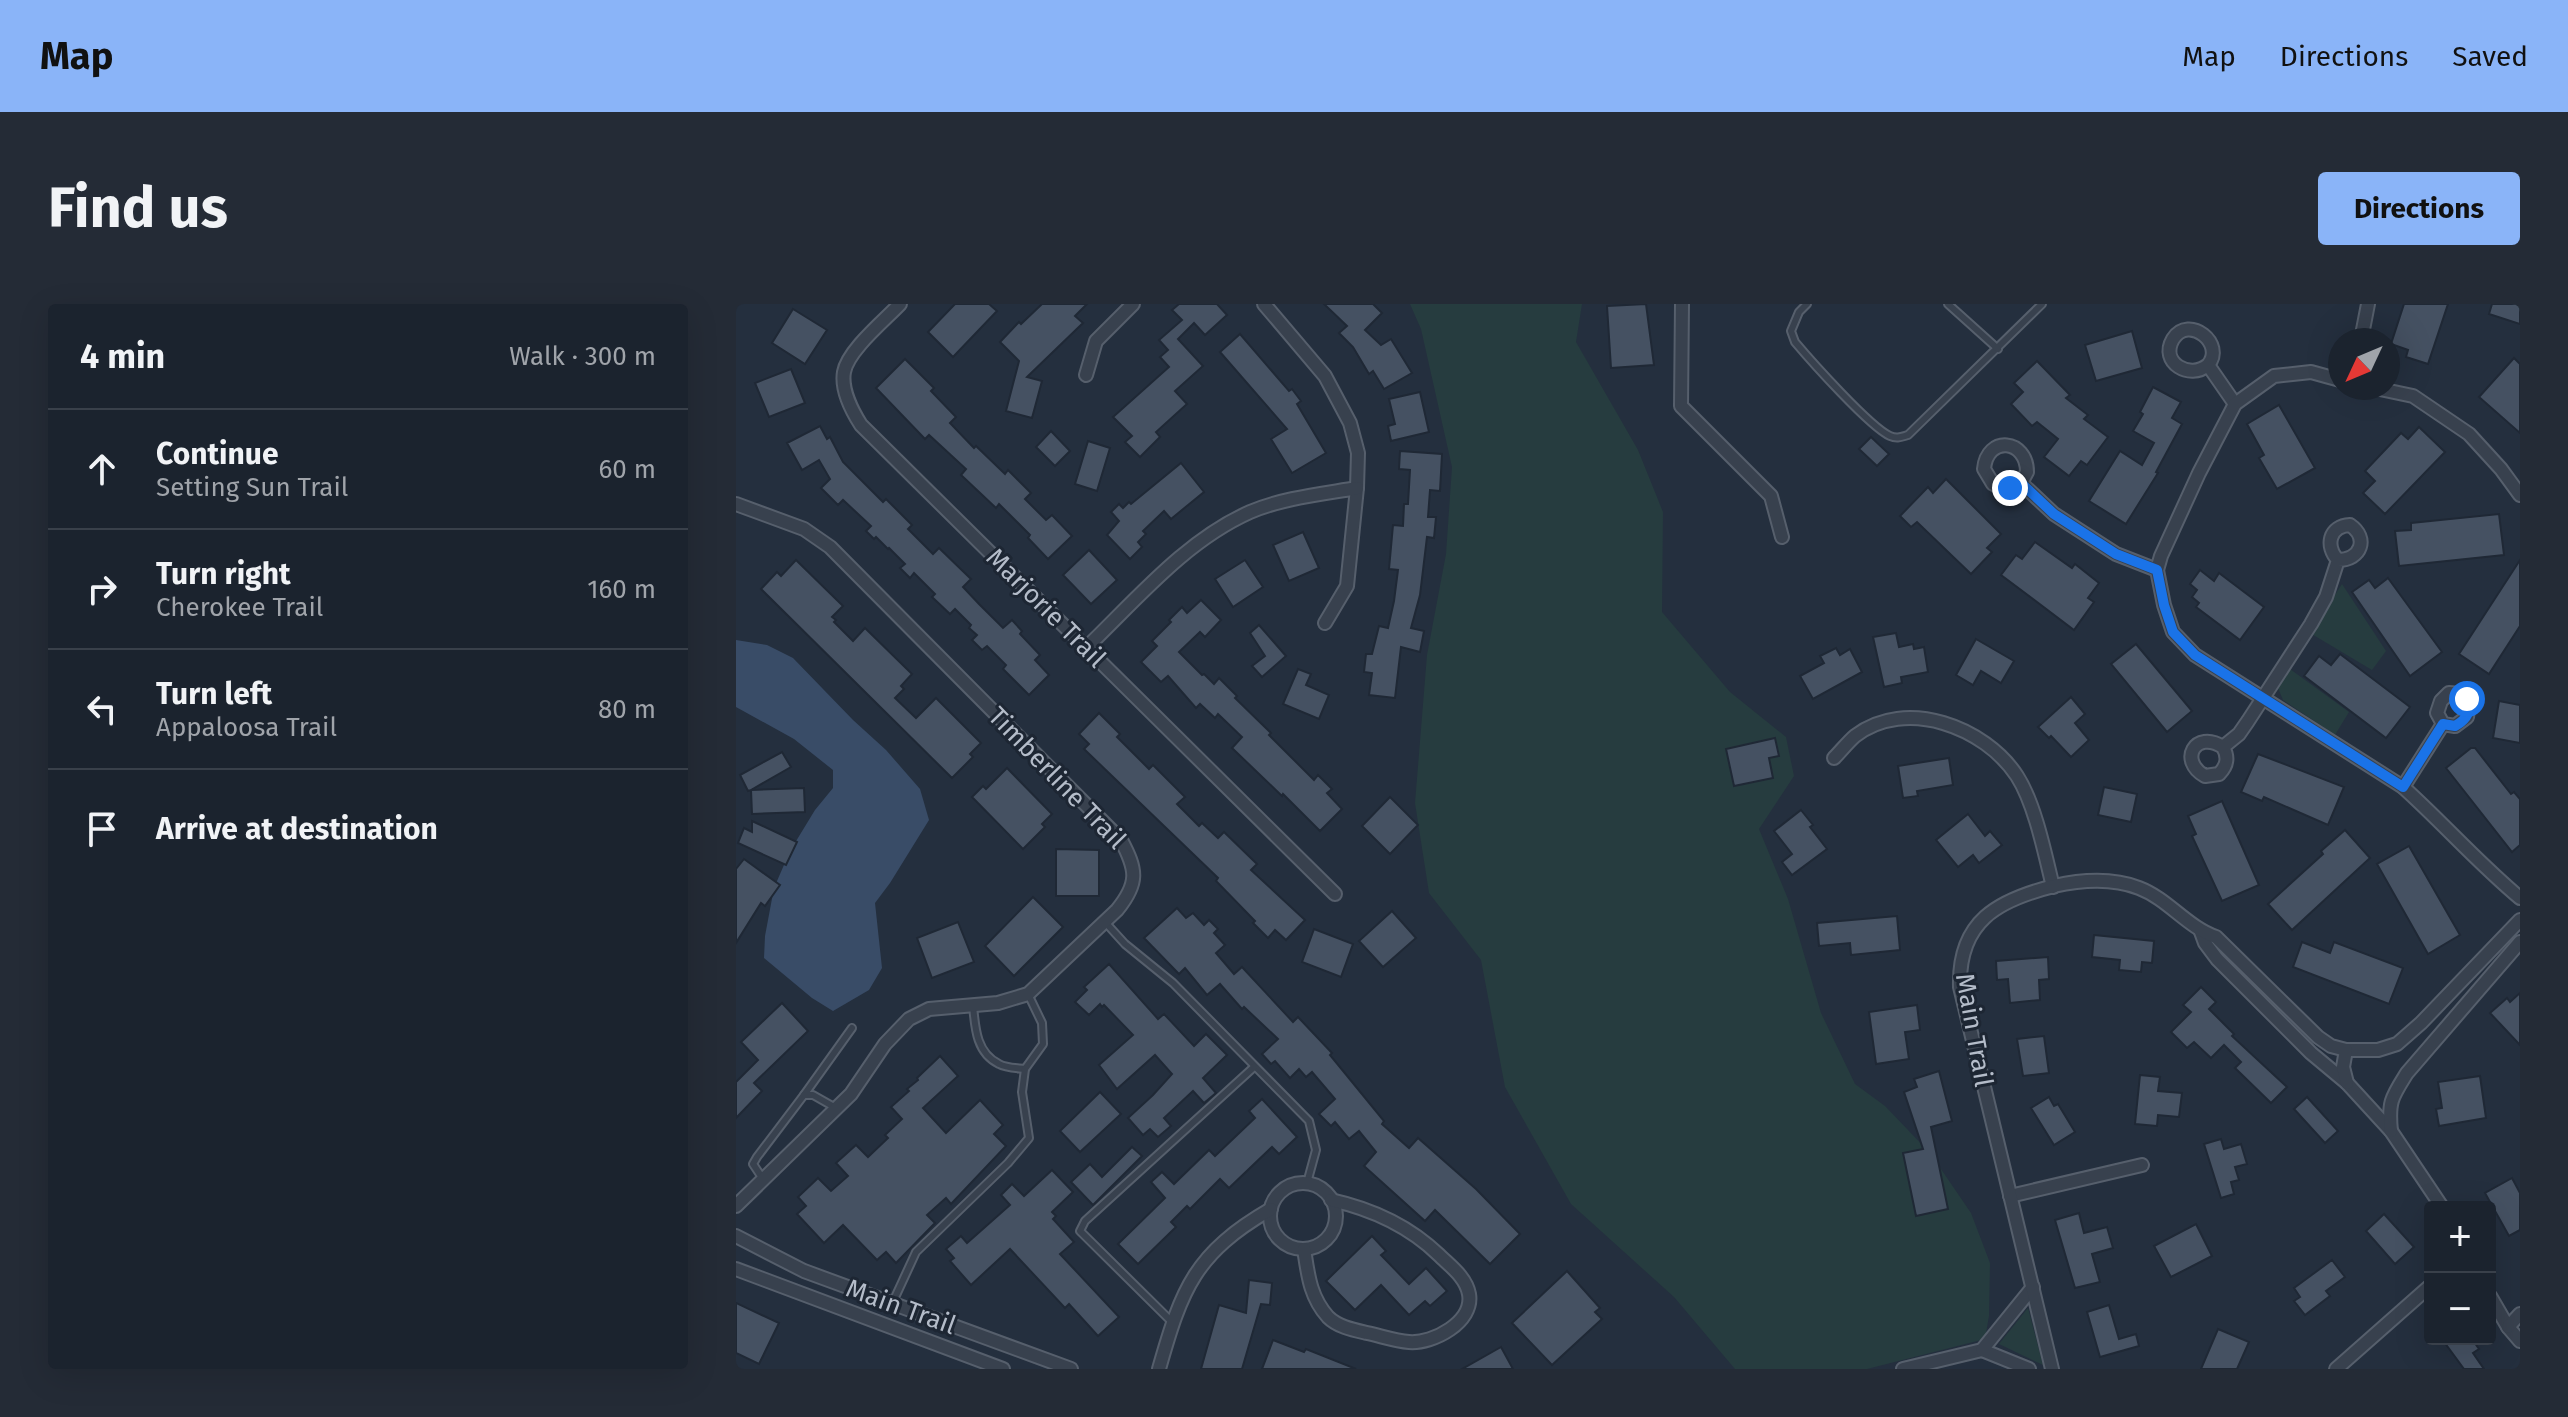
<!DOCTYPE html>
<meta charset="utf-8">
<style>
body{margin:0;font-family:"Fira Sans",sans-serif;background:#242b36;color:#f1f3f6}
.controls{position:absolute;right:24px;bottom:24px;display:grid;overflow:hidden;border-radius:8px;box-shadow:0 8px 32px #0002}
.controls button{width:72px;height:72px;display:grid;place-items:center;padding:0;border:0;border-bottom:2px solid #39404a;background:#1b232e;color:#f1f3f6;font:40px sans-serif}
.compass{position:absolute;left:1592px;top:24px;width:72px;height:72px;border-radius:50%;background:#1b232e;box-shadow:0 8px 32px #0002;rotate:226deg}
.stop{position:absolute;width:24px;height:24px;margin:-18px;border:6px solid #1a73e8;border-radius:50%;background:#fff}
.stop.end{background:#1a73e8;border-color:#fff;box-shadow:0 2px 8px #0008}
.list{margin:0;padding:0;list-style:none}
h2{display:flex;justify-content:space-between;align-items:center;height:104px;margin:0;padding:0 32px;font-size:34px}
h2 small{font-size:26px;font-weight:400;color:#a0a4aa}
.list li{display:grid;grid-template-columns:52px 1fr auto;gap:24px;align-items:center;box-sizing:border-box;height:120px;padding:0 32px;border-top:2px solid #39404a}
.list b{display:block;font-size:30px;white-space:nowrap}
.list p{margin:0;font-size:26px;white-space:nowrap;color:#a0a4aa}
.list em{font-size:26px;font-style:normal;color:#a0a4aa}
.icon{flex:none;width:44px;height:44px;fill:none;stroke:currentColor;stroke-width:2;stroke-linecap:round;stroke-linejoin:round}
.map{position:relative;flex:none;width:1784px;height:1065px;overflow:hidden;border-radius:8px}
header{display:flex;align-items:center;gap:48px;box-sizing:border-box;height:112px;padding:0 40px;background:#8ab4f8;color:#111}
header strong{font-size:38px}
nav{display:flex;gap:44px;margin-inline-start:auto;font-size:28px}
.intro{display:flex;align-items:center;justify-content:space-between;box-sizing:border-box;height:192px;padding:0 48px}
h1{margin:0;font-size:56px}
.button{padding:20px 36px;border-radius:8px;background:#8ab4f8;color:#111;font-size:28px;font-weight:700}
main{display:flex;gap:48px;padding:0 48px}
aside{flex:1;background:#1b232e;border-radius:8px;box-shadow:0 8px 32px #0002}
.map>svg:first-child{display:block}
</style>
<header>
<strong>Map</strong>
<nav><a>Map</a><a>Directions</a><a>Saved</a></nav>
</header>
<div class="intro"><h1>Find us</h1><a class="button">Directions</a></div>
<main>
<aside>
<h2>4 min<small>Walk · 300 m</small></h2>
<ul class="list">
<li><svg class="icon" aria-label="ahead" viewBox="0 0 24 24"><path d="M12 20V5M6 11l6-6 6 6"/></svg><div><b>Continue</b><p>Setting Sun Trail</p></div><em>60 m</em></li>
<li><svg class="icon" aria-label="right" viewBox="0 0 24 24"><path d="M7 20v-9h11M14 6l5 5-5 5"/></svg><div><b>Turn right</b><p>Cherokee Trail</p></div><em>160 m</em></li>
<li><svg class="icon" aria-label="left" viewBox="0 0 24 24"><path d="M17 20v-9H6M10 6l-5 5 5 5"/></svg><div><b>Turn left</b><p>Appaloosa Trail</p></div><em>80 m</em></li>
<li><svg class="icon" aria-label="arrive" viewBox="0 0 24 24"><path d="M6 21V4h12l-3 4 3 4H6"/></svg><div><b>Arrive at destination</b></div></li>
</ul>
</aside>
<div class="map">
<svg width="1784" height="1065" viewBox="0 0 1784 1065">
<rect width="100%" height="100%" fill="#242f3e"/>
<g fill="#263c3f">
<path d="M674,0H846L840,38L902,146L927,208L926,308L994,388L1050,433L1058,472L1023,525L1052,595L1085,709L1119,780L1149,802L1194,849L1235,909L1254,959L1253,1012L1249,1035L1131,1065H999L938,993L835,900L769,783L745,656L693,589L679,499L691,351L710,250L716,163L685,25Z"/>
<path d="M1606,280L1650,347L1636,366L1574,329Z"/>
<path d="M1554,365L1613,408L1599,431L1547,396L1542,384Z"/>
<path d="M1292,1004L1307,1061L1263,1040Z"/>
</g>
<path fill="#394c67" d="M0,336L31,341L57,354L117,416L150,446L184,485L193,516L154,579L139,599L146,664L133,686L97,707L76,694L28,654L29,632L38,584L54,547L79,506L97,484V466L58,435L0,403Z"/>
<g fill="#455162" stroke="#1f2835" stroke-width="2">
<path d="M219,0H253L261,7L217,53L192,28Z"/>
<path d="M306,0H351L339,12L347,19L291,73L306,77L296,114L270,107L283,57L264,38L283,18L285,20Z"/>
<path d="M443,0H481L491,11L469,31L458,19L442,35L467,62L439,87L451,100L420,128L424,133L404,153L389,138L396,132L377,113L433,63L424,53L432,46L423,36L446,16L436,6Z"/>
<path d="M588,0H637L646,9L629,26L645,41L655,35L676,69L648,85L637,67L633,70L617,43L603,29L611,22Z"/>
<path d="M910,0L918,61L875,64L871,2Z"/>
<path d="M1668,0H1712L1692,60L1670,53L1672,46L1655,40Z"/>
<path d="M1756,0H1784V20L1753,10Z"/>
<path d="M57,5L91,26L69,60L36,39Z"/>
<path d="M1396,27L1406,64L1360,77L1349,41Z"/>
<path d="M504,30L553,87L556,85L565,97L561,100L590,149L556,169L535,135L551,125L484,48Z"/>
<path d="M1778,54L1784,60V129L1743,93Z"/>
<path d="M169,55L198,84L195,87L220,113L214,119L238,144L240,142L269,170L272,166L295,189L289,195L310,216L316,211L336,232L312,255L292,234L294,231L263,200L260,204L225,171L230,165L193,131L189,135L140,84Z"/>
<path d="M1301,57L1334,91L1330,94L1352,111L1348,115L1372,133L1351,161L1345,157L1333,172L1308,153L1322,135L1301,118L1296,122L1275,100L1287,88L1278,79Z"/>
<path d="M55,65L69,99L33,113L19,79Z"/>
<path d="M1417,83L1445,98L1436,114L1446,120L1420,168L1422,169L1390,220L1353,197L1384,147L1406,161L1418,139L1397,127L1407,110L1404,108Z"/>
<path d="M684,88L693,128L655,137L652,122L659,120L653,95Z"/>
<path d="M1543,101L1579,164L1541,185L1523,154L1528,151L1511,120Z"/>
<path d="M84,122L91,135L94,133L107,158L147,198L150,195L176,221L172,225L197,250L203,244L235,275L227,283L243,300L267,324L276,316L286,327L284,330L304,351L299,356L313,371L293,391L267,365L270,361L251,342L246,346L236,336L241,331L233,324L235,321L219,305L214,310L196,293L199,290L178,269L174,274L164,264L169,260L153,244L152,245L140,233L138,235L130,227L135,222L107,196L102,201L85,184L94,175L83,156L66,166L51,139Z"/>
<path d="M1683,123L1709,148L1649,210L1627,189L1639,177L1629,167L1665,129L1672,135Z"/>
<path d="M315,127L334,147L319,162L300,143Z"/>
<path d="M1135,133L1153,150L1141,162L1123,145Z"/>
<path d="M352,137L374,144L361,187L339,180Z"/>
<path d="M664,147L706,150L704,187L694,186L692,213H700L698,234L691,233L684,291L675,324L688,327L684,348L665,343L659,394L633,391L636,369L628,368L630,350H636L643,322L652,324L658,297L662,266L653,265L657,221L667,222L668,200H672L674,166L663,165Z"/>
<path d="M445,159L468,188L435,215L428,207L407,227L410,230L402,238L406,243L394,255L371,231L383,217L375,208L383,200L387,204L393,198L395,200Z"/>
<path d="M1210,175L1265,230L1251,244L1256,248L1235,270L1181,218L1175,223L1164,212L1192,183L1197,189Z"/>
<path d="M1763,210L1768,251L1663,262L1659,227L1675,226V219Z"/>
<path d="M567,228L583,264L553,277L537,241Z"/>
<path d="M1299,238L1336,264L1339,260L1363,279L1352,294L1358,298L1338,326L1265,271L1280,251L1286,255Z"/>
<path d="M353,246L381,276L355,300L327,271Z"/>
<path d="M60,256L107,302L96,313L100,316L98,318L117,337L129,324L176,370L165,382L168,385L159,394L180,414L200,394L245,439L234,450L237,453L216,474L25,285L41,268L45,272Z"/>
<path d="M509,256L527,283L497,303L479,275Z"/>
<path d="M1784,256V322L1753,370L1723,350Z"/>
<path d="M1464,266L1478,277L1483,269L1528,303L1504,336L1460,303L1463,299L1456,293L1461,286L1454,280Z"/>
<path d="M1652,274L1706,348L1674,372L1616,288L1633,276L1639,284Z"/>
<path d="M465,296L485,316L469,333L464,328L443,348L466,371L468,370L478,380L483,374L501,392L499,394L535,429L533,431L578,476L582,471L596,485L591,489L606,505L584,527L547,490L546,492L496,444L506,433L482,410L479,414L464,400L460,404L432,372L425,378L405,358L421,342L416,337L435,318L433,316L446,303L451,309Z"/>
<path d="M523,321L550,352L526,373L516,362L529,352L514,329Z"/>
<path d="M1160,329L1163,343L1177,340L1178,345L1188,343L1192,368L1165,373L1166,379L1148,383L1137,333Z"/>
<path d="M1240,335L1278,357L1265,379L1245,367L1237,381L1220,371Z"/>
<path d="M1400,340L1456,407L1431,428L1375,360Z"/>
<path d="M1100,344L1104,351L1114,345L1126,368L1077,395L1064,372L1088,359L1084,352Z"/>
<path d="M1604,350L1674,403L1650,434L1568,372L1583,352L1595,361Z"/>
<path d="M562,365L575,370L570,381L593,391L583,415L547,400Z"/>
<path d="M1335,393L1349,410L1339,419L1353,436L1335,453L1315,432L1313,434L1302,423Z"/>
<path d="M1763,397L1784,401V439L1757,434Z"/>
<path d="M363,409L384,430L381,433L413,465L417,461L449,493L441,500L463,522L466,519L482,534L488,528L521,560L515,566L569,616L550,636L539,626L532,634L517,619L519,617L480,577L482,574L348,445L353,440L343,430Z"/>
<path d="M1039,434L1043,452L1033,454L1037,474L998,482L990,445Z"/>
<path d="M1735,444H1739L1775,490L1778,488L1784,495V541L1776,548L1710,464Z"/>
<path d="M46,448L55,463L15,486L68,484L69,508L16,510L15,486L12,487L4,471Z"/>
<path d="M1522,450L1608,483L1592,521L1528,493L1526,497L1505,488Z"/>
<path d="M1213,454L1217,481L1181,487L1182,492L1167,494L1162,462Z"/>
<path d="M271,464L316,510L306,520L309,523L287,545L236,493L247,482L250,485Z"/>
<path d="M1368,483L1401,490L1395,518L1362,511Z"/>
<path d="M654,493L682,521L654,550L626,522Z"/>
<path d="M1486,497L1523,581L1486,597L1456,532L1460,530L1452,512Z"/>
<path d="M1065,506L1077,521L1074,523L1091,545L1056,571L1046,558L1056,550L1038,527Z"/>
<path d="M1232,510L1249,532L1254,527L1266,541L1243,559L1237,551L1222,563L1200,536Z"/>
<path d="M16,517L61,538L50,561L2,539L8,524L16,528Z"/>
<path d="M1609,526L1634,554L1556,626L1532,600L1587,550L1585,547Z"/>
<path d="M1673,542L1724,631L1692,650L1641,560Z"/>
<path d="M320,545L363,546V592H320Z"/>
<path d="M8,555L44,581L29,602L25,599L0,639V565Z"/>
<path d="M297,593L327,623L278,672L249,642Z"/>
<path d="M441,604L450,614L457,609L468,621L473,616L482,625L478,629L489,641L480,649L498,670L506,663L557,718L562,713L596,749L594,751L648,817L646,820L673,844L682,834L740,885L784,930L754,960L699,906L689,917L628,862L640,848L623,827L613,835L599,818L595,822L583,810L599,795L576,768L570,773L563,765L554,774L539,757L535,760L526,750L542,735L508,703L506,705L484,680L471,691L449,664L443,670L408,634Z"/>
<path d="M656,607L680,634L647,663L623,637Z"/>
<path d="M1161,612L1164,646L1115,651L1114,639L1083,642L1081,619Z"/>
<path d="M222,618L238,658L196,674L181,634Z"/>
<path d="M578,625L617,640L605,673L566,658Z"/>
<path d="M1358,631L1418,637L1416,659L1406,658L1405,668L1383,666L1384,656L1356,653Z"/>
<path d="M1566,638L1594,649L1598,638L1667,664L1653,700L1557,663Z"/>
<path d="M1312,653L1313,675L1303,676L1304,696L1274,699L1272,675L1261,676L1260,657Z"/>
<path d="M373,660L422,715L428,710L458,742L470,730L491,751L467,774L480,789L468,799L457,787L428,814L435,822L422,833L414,825L407,831L392,814L417,791L436,770L419,751L381,785L363,761L397,731L368,701L366,703L364,700L353,711L339,698L351,686L348,683Z"/>
<path d="M1465,683L1480,698L1473,705L1498,730L1496,732L1551,783L1535,799L1499,764L1505,758L1488,741L1475,754L1458,738L1451,744L1435,728L1455,708L1447,701Z"/>
<path d="M1784,689V741L1754,709L1771,694L1774,698Z"/>
<path d="M46,699L72,727L18,779L26,787L0,814V778L22,756L5,738Z"/>
<path d="M1181,701L1184,726L1169,728L1173,755L1140,760L1133,708Z"/>
<path d="M1308,732L1313,769L1287,772L1281,735Z"/>
<path d="M204,752L222,772L187,804L210,829L244,796L267,821L258,830L270,842L215,900L210,894L191,911L199,919L160,959L150,948L141,956L107,921L88,939L61,910L70,902L62,893L82,874L95,887L112,872L100,859L120,841L132,853L152,834L149,831L166,815L155,803L173,787L171,785L182,776L181,774Z"/>
<path d="M1203,767L1216,817L1195,823L1212,905L1180,912L1167,849L1187,845L1168,788L1181,783L1178,775Z"/>
<path d="M1404,771L1424,773L1422,787L1446,789L1443,813L1422,811L1421,822L1399,820Z"/>
<path d="M1744,772L1750,814L1703,822L1700,805L1706,804L1702,778Z"/>
<path d="M364,788L385,810L344,848L324,827Z"/>
<path d="M1313,793L1318,802L1322,800L1339,828L1318,841L1295,804Z"/>
<path d="M1571,793L1602,827L1589,839L1558,805Z"/>
<path d="M526,795L561,833L543,850L536,843L493,884L484,875L454,905L451,902L435,918L440,923L402,960L382,940L429,894L415,878L426,868L438,880L473,846L479,852L519,814L513,807Z"/>
<path d="M1485,835L1488,845L1505,840L1511,860L1499,863L1503,876L1495,878L1498,890L1485,894L1468,840Z"/>
<path d="M396,843L406,852L357,901L335,878L354,860L366,873Z"/>
<path d="M316,866L337,888L316,908L320,912L317,915L338,938L324,950L383,1013L362,1032L333,1000L329,1004L274,945L235,981L214,957L218,954L210,945L225,932L231,939L274,901L265,891L276,880L288,892Z"/>
<path d="M1776,874L1784,889V926L1773,932L1749,889Z"/>
<path d="M1343,909L1348,929L1371,923L1377,944L1356,950L1364,978L1339,984L1319,916Z"/>
<path d="M1648,910L1678,943L1659,960L1630,927Z"/>
<path d="M1460,920L1476,952L1435,973L1418,942Z"/>
<path d="M636,932L650,947L645,951L673,980L690,964L711,987L694,1002L689,997L673,1011L645,981L619,1006L590,977Z"/>
<path d="M1596,956L1609,973L1590,987L1594,992L1569,1011L1558,997L1564,993L1558,984Z"/>
<path d="M831,967L864,1004L859,1008L866,1015L816,1061L776,1019Z"/>
<path d="M513,976L536,979L534,1001L525,1000L506,1065H465L483,1001L510,1009Z"/>
<path d="M0,999L43,1019L23,1060L0,1049Z"/>
<path d="M1373,1001L1383,1035L1400,1030L1403,1042L1364,1053L1351,1008Z"/>
<path d="M1482,1025L1513,1038L1501,1065H1465Z"/>
<path d="M1706,1035H1736L1743,1045L1737,1049L1748,1065H1728Z"/>
<path d="M537,1036L568,1048L570,1045L620,1065H526Z"/>
<path d="M765,1043L777,1065H726Z"/>
</g>
<g fill="none" stroke-linecap="round" stroke-linejoin="round">
<defs>
<g id="lane">
<path d="M1071,0L1063,8L1055,27L1059,38C1075,57 1134,123 1154,132C1161,135 1165,133 1172,131L1306,0"/>
<path d="M1212,0L1262,45"/>
<path d="M369,618L389,640L437,679L573,817L580,846L571,879"/>
<path d="M237,701C239,723 240,749 263,760C270,764 281,764 289,765"/>
<path d="M68,791L116,724"/>
<path d="M27,875L17,860L21,853L68,791H77L100,804"/>
<path d="M156,1000L180,948L272,859L293,834L286,788L289,765L307,740L306,719L292,690"/>
<path d="M436,1018L344,927L349,917L518,763"/>
</g>
<g id="street">
<path d="M164,0C149,16 112,46 108,68C105,85 116,107 125,121L599,590"/>
<path d="M528,0L589,72L614,119L622,149L621,184L611,282L589,319"/>
<path d="M946,0L945,102L1035,192L1046,233"/>
<path d="M1625,36L1632,0"/>
<path d="M1472,61C1490,40 1453,10 1437,35C1423,59 1454,76 1472,61L1499,100"/>
<path d="M350,71L360,37L397,0"/>
<path d="M1604,76L1575,68L1538,72L1499,100L1463,169L1425,252L1421,266L1428,301L1437,328L1459,351L1667,483C1707,519 1742,559 1784,594"/>
<path d="M1639,84L1677,92L1733,130L1765,165L1784,191"/>
<path d="M1285,179L1291,168C1291,135 1251,131 1248,165L1257,180L1274,184L1285,179L1318,210L1380,250L1421,266"/>
<path d="M0,200L68,225L94,243L385,536C401,566 403,579 381,606L292,690L262,699L193,705L173,715L149,740L115,790L0,902"/>
<path d="M350,344C401,295 449,237 514,208C547,194 586,190 621,184"/>
<path d="M1487,443C1459,425 1442,457 1469,472L1483,470C1491,462 1493,454 1487,443L1503,430L1512,417L1575,320L1590,293L1602,256C1589,242 1593,222 1614,221C1633,234 1625,256 1602,256"/>
<path d="M1098,454C1105,447 1112,438 1119,432C1170,393 1249,423 1281,472C1299,500 1309,550 1317,583"/>
<path d="M1667,483L1707,420L1701,409L1705,397L1713,389L1725,390L1733,401L1731,413L1719,422L1707,420"/>
<path d="M1465,628L1469,639L1481,655L1575,749L1611,779L1655,827L1706,903"/>
<path d="M1610,746H1642L1661,740L1685,719L1784,616"/>
<path d="M1655,827C1652,797 1656,793 1671,769L1784,638"/>
<circle cx="567" cy="912" r="33"/>
<path d="M1274,892L1406,861"/>
<path d="M0,932L68,967L335,1065"/>
<path d="M568,945C572,971 574,993 592,1013C602,1023 618,1026 631,1029C645,1032 660,1037 673,1038C697,1040 738,1018 733,990C730,973 714,962 703,951C673,922 636,905 595,896"/>
<path d="M0,965L267,1065"/>
<path d="M1754,992L1772,1023L1784,1037"/>
<path d="M1772,1023L1784,1010"/>
<path d="M423,1065C446,984 459,949 535,905"/>
<path d="M1167,1065L1246,1046"/>
<path d="M1293,1065L1246,1046L1297,983"/>
<path d="M1316,1065L1224,683C1222,617 1262,596 1318,582C1345,576 1377,574 1403,584C1432,595 1451,623 1480,633L1582,733L1595,742L1610,746L1607,763L1611,779"/>
<path d="M1600,1065L1694,982"/>
</g>
</defs>
<use href="#lane" stroke="#565f6c" stroke-width="10"/>
<use href="#street" stroke="#565f6c" stroke-width="16"/>
<use href="#lane" stroke="#38414e" stroke-width="6"/>
<use href="#street" stroke="#38414e" stroke-width="12"/>
</g>
<g fill="none" stroke-linecap="round" stroke-linejoin="round">
<path stroke="#1a73e8" stroke-width="10" d="M1274,184L1285,179L1318,210L1380,250L1421,266L1428,301L1437,328L1459,351L1667,483L1707,420L1719,422C1730,416 1736,408 1731,395"/>
</g>
<g text-anchor="middle" dominant-baseline="central" stroke-width="6" stroke-linejoin="round" paint-order="stroke">
<g font-size="26" fill="#b4bcc9" stroke="#1d2633">
<text transform="translate(310 304) rotate(45)">Marjorie Trail</text>
<text transform="translate(321 474) rotate(46)">Timberline Trail</text>
<text transform="translate(1238 726) rotate(80)">Main Trail</text>
<text transform="translate(165 1003) rotate(20)">Main Trail</text>
</g>
</g>
</svg>
<div class="controls">
<button>+</button>
<button>−</button>
</div>
<svg class="compass" viewBox="-18 -18 36 36"><path d="M0-13l5 13h-10z" fill="#e53935"/><path d="M0 13l5-13h-10z" fill="#a0a4aa"/></svg>
<div class="stop" style="left:1731px;top:395px"></div>
<div class="stop end" style="left:1274px;top:184px"></div>
</div>
</main>
